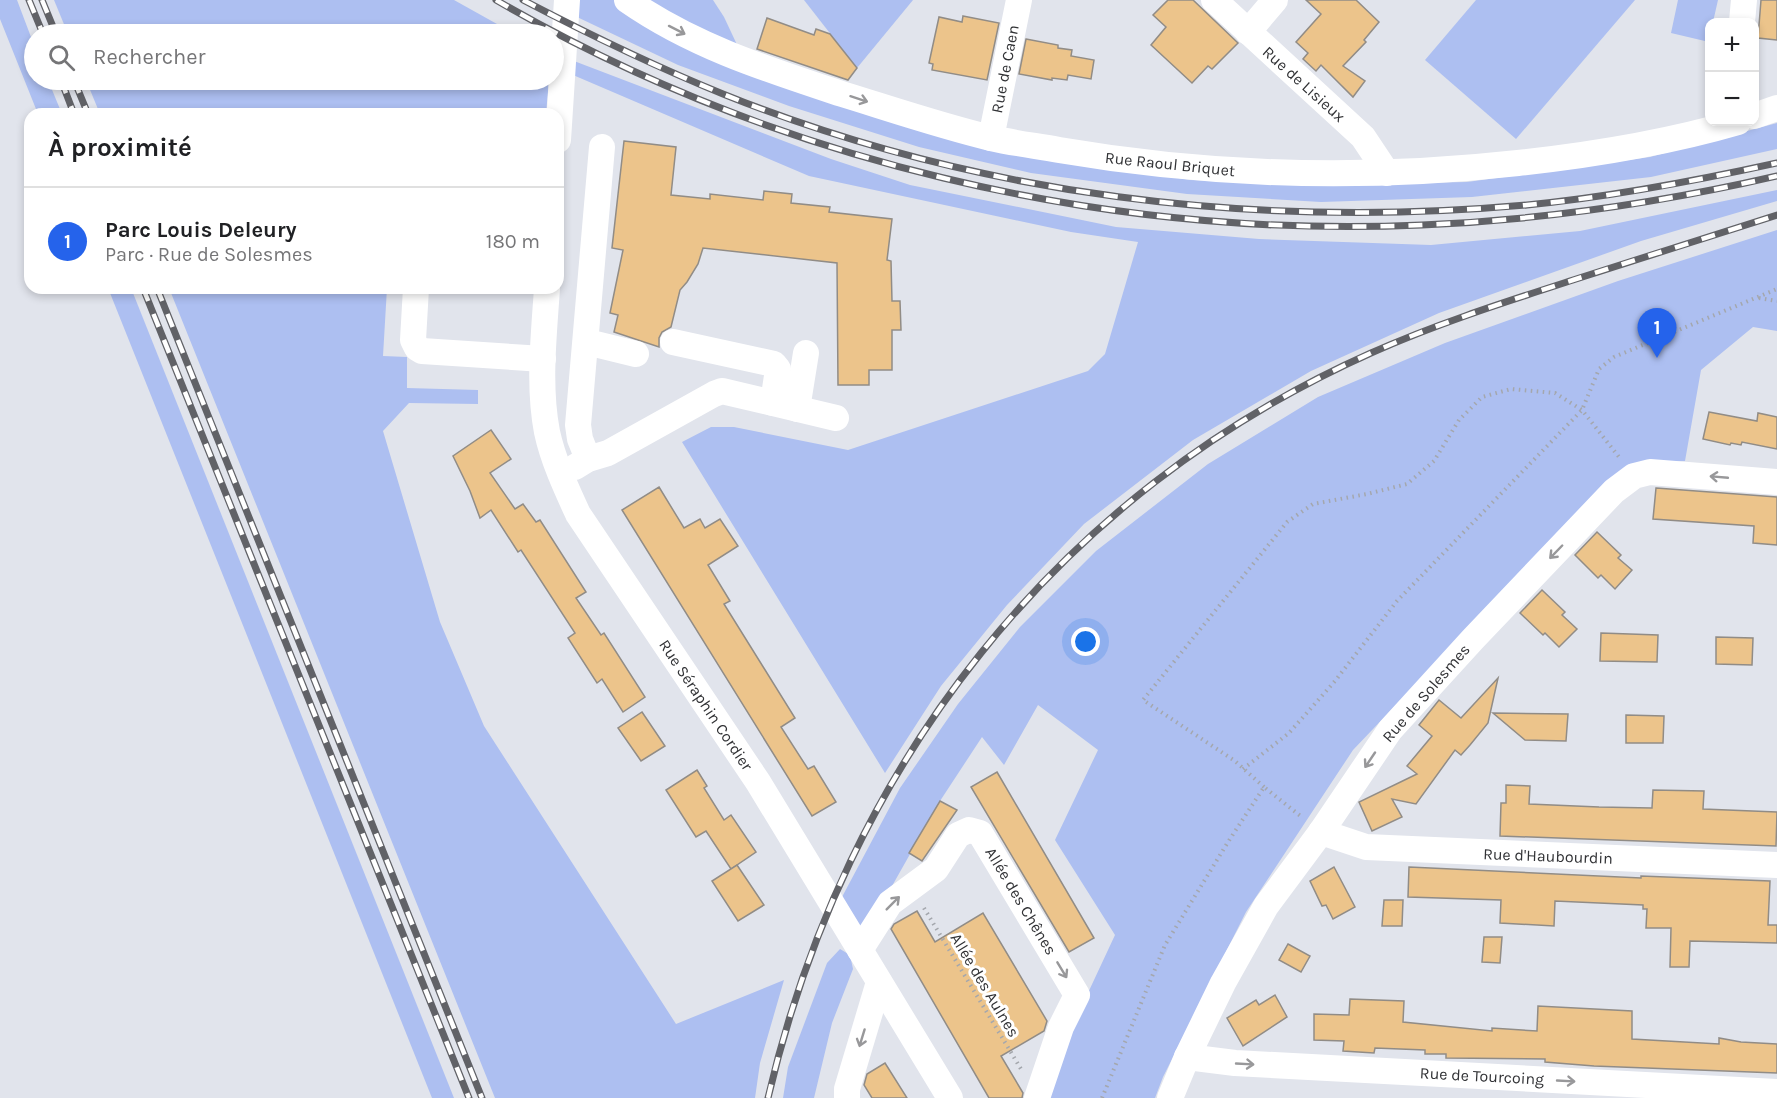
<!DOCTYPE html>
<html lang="fr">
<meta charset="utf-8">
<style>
body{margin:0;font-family:Karla,sans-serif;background:#f2f2f2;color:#202124}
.controls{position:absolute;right:18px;top:18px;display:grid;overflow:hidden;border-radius:12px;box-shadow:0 3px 9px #0003}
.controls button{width:54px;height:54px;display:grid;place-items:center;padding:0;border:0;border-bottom:2px solid #e0e0e0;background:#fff;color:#202124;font:30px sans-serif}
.you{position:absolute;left:1086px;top:642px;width:21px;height:21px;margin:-15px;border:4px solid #fff;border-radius:50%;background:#1a73e8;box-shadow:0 0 0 9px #1a73e833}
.badge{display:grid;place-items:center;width:39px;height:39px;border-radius:50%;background:#2563eb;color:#fff;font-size:20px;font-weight:700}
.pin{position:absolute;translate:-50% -50px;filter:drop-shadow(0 2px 3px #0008)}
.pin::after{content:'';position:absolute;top:32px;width:21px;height:18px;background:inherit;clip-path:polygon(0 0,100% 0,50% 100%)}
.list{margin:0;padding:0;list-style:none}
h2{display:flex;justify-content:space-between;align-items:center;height:78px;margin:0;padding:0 24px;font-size:26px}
h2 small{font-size:20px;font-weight:400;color:#757577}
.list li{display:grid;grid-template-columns:39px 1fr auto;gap:18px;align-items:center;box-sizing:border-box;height:108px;padding:0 24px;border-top:2px solid #e0e0e0}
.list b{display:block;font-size:22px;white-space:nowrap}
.list p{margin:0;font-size:20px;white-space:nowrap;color:#757577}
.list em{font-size:20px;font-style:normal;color:#757577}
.icon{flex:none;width:33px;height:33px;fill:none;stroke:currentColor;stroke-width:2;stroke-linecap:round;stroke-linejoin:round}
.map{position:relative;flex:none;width:1777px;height:1098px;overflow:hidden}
.search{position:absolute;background:#fff;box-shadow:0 3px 9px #0003;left:24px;top:24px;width:540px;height:66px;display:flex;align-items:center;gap:15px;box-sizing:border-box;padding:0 21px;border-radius:33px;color:#757577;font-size:22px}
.panel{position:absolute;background:#fff;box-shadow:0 3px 9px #0003;left:24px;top:108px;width:540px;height:186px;border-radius:18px}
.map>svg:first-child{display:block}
</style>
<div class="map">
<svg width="1777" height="1098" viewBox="0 0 1777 1098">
<rect width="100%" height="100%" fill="#e1e4ec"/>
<g fill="#adbff1">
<path d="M0,0H17L34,45V80H48L62,114H38L0,19Z"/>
<path d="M54,0H454L515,34H68Z"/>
<path d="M579,0H614L656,29L1020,151L1190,180L1318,185L1467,182L1650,157L1777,123V149L1651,177L1472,197L1321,202L1187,194L1031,173L919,147L789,106L678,65L577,17Z"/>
<path d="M638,0H713L724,17L739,49Z"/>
<path d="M804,0H913L857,68Z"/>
<path d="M1476,0H1635L1516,139L1425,60Z"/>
<path d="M1678,0H1718L1713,22H1710L1709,42L1671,33Z"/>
<path d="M574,61L831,159L910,185L1116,227L1259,239L1431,245L1580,231L1777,190V201L1641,241L1439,313L1311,371L1193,440L1084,524L1007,605L941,686L885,773L682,442L711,427H734L848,450L1088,371L1105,354L1138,242L1071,232L809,176L573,75Z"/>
<path d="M86,80H549L546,114H502L471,111L470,114H100Z"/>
<path d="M1777,230V331L1753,327L1701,370L1685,461L1649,463L1614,476L1353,750L1246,912L1163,1077L1155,1098H1048L1080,1010L1115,935L1055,840L1098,750L1038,705L1004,765L982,737L940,801L883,902L862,932L842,897L900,788L958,704L1020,627L1096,551L1208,464L1318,397L1445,343L1618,281Z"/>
<path d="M108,288H131L454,1098H432Z"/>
<path d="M169,288H387L383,356L407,357V388L478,390V404L409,403L383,431L440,622L484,726L676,1024L784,980L760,1063L755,1098H495Z"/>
<path d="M840,949L850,955L853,969L832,1023L814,1098H783L788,1067L827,963Z"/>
</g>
<g fill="#ecc48b" stroke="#918c86" stroke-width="1.5">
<path d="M1168,0H1193L1238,43L1212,69L1208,66L1192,83L1151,45L1166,27L1153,15Z"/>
<path d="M1306,0H1356L1379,22L1364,40L1366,42L1343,66L1365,81L1353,97L1321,65L1316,71L1303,59L1308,53L1296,42L1321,14Z"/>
<path d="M1761,0H1777V40L1758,38Z"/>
<path d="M963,16L999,23L987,80L932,70L933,64L929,63L939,17L962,22Z"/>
<path d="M767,18L814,35L816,29L830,34L857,68L848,80L757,49Z"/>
<path d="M1026,39L1058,45V48L1072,50L1071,56L1094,60L1091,79L1068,75L1067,80L1052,78V80L1019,74Z"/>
<path d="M624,141L676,147L671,195L710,199V194L763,200L764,191L792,194L791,203L830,207L829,212L892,219L887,260L891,261L892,301H900L901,330H892V370H869V385H838L837,263L703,248L698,264L687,282L680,290L671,327L662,332L659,338V347L614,332L618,315L610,313L623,250L612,248Z"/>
<path d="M1709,412L1757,421L1758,413L1777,417V449L1742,442L1741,445L1731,443L1730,445L1703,439Z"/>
<path d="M491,430L511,459L490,473L515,509L523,504L536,522L540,520L586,592L576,598L601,635L604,633L645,697L623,712L602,679L597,683L568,638L575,633L521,550L518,552L491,510L480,518L470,491L453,456Z"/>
<path d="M659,487L684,528L700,519L705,528L720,519L738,546L708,565L730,601L724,604L795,718L781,727L808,769L814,766L836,802L812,816L622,510Z"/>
<path d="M1656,488L1777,497V545L1753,543L1754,526L1653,519Z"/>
<path d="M1597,532L1621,555L1618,558L1632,570L1615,589L1601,575L1598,578L1575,555Z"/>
<path d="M1542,590L1565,612L1562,615L1577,629L1559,647L1545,633L1543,635L1520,613Z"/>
<path d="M1601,633L1658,635L1657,662L1600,661Z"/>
<path d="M1716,637L1753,638L1752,665L1716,664Z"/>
<path d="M1498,678L1488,723L1470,745L1461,755L1455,750L1416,804L1392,799L1402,817L1372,831L1359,802L1417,774L1407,766L1432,736L1419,725L1439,700L1461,718Z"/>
<path d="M642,712L665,746L641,761L618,728Z"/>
<path d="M1493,713L1568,714L1566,741L1525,740Z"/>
<path d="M1626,715L1664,716L1663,743H1626Z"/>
<path d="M697,770L707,786L704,788L724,820L731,815L756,852L731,869L706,831L696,837L666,790Z"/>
<path d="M997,772L1094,938L1069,952L971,787Z"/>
<path d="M1506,785L1530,786L1529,804L1599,807L1652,808L1653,790L1704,791L1703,809L1777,812L1776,846L1500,836L1501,803H1506Z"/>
<path d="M940,801L957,810L922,861L909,853Z"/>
<path d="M737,865L764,905L738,921L712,881Z"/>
<path d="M1334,867L1355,907L1333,919L1326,905L1322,906L1310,881Z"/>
<path d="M1409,867L1641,878V876L1770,881L1768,925H1777V943L1690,941L1689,967H1670L1671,928H1646L1647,909H1643V905L1555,901L1554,926L1500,923L1501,900L1408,897Z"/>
<path d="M1384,900H1403L1402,926H1382Z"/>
<path d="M917,911L935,942L983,913L1047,1021L1044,1031L1001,1056L1023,1093L1022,1098H989L891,929L894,924Z"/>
<path d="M1484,937H1502L1500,963L1482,962Z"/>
<path d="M1288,944L1310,956L1301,972L1279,960Z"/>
<path d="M1275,995L1287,1017L1243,1046L1227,1018L1256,1000L1259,1005Z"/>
<path d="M1350,999L1404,1001L1403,1022L1492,1031V1028L1537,1031L1538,1006L1632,1011V1039L1719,1044V1038L1741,1042L1777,1044V1073L1594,1066L1545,1062V1059L1446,1058V1054H1425V1050L1375,1048L1374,1053L1343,1051L1344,1041L1314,1040V1014L1349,1015Z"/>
<path d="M885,1063L907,1098H872L864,1085L867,1074Z"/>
</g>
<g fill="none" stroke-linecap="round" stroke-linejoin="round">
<g stroke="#a4a7ad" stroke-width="4" stroke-dasharray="1.5 4.5" stroke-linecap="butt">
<path d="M1759,298L1777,301"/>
<path d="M1243,769L1289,733L1335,681L1397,601L1582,410L1599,369L1614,357L1777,289"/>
<path d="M1264,787L1235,761L1143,700L1287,522L1313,504L1367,494L1407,484L1434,461L1459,420L1482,397L1511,389L1555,393L1582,410L1619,457"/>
<path d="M924,908L1021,1069"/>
<path d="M1102,1098L1165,945L1228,842L1264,787L1303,818"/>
</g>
<g stroke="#fff" stroke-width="26">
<path d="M627,0C693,46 766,69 842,94C891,109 941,126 991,138C1013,143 1037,146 1059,150C1211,176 1365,180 1518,163C1592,155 1666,143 1738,122"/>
<path d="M1214,0L1363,137L1387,173"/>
<path d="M1742,22L1744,0"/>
<path d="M1248,32L1275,0"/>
<path d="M1754,116L1777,108"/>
<path d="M991,138L1019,0"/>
<path d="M558,140L567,0"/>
<path d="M416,288L413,340L417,348L422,351L543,359"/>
<path d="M547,288C544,335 538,385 547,432C553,460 566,488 578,514L758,782L950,1098"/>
<path d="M587,342L636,354"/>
<path d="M673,342L774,364L778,369L773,403"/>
<path d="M797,409L806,353"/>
<path d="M588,459L580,439L578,425L602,147"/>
<path d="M575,467L588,459L608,453L714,394L722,391L836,418"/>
<path d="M1321,832L1366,847L1777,865"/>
<path d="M860,950L890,903L936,869L958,835L969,830L980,833L1077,995L1061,1027L1037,1098"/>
<path d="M1187,1057L1235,1063L1777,1092"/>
<path d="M847,1098V1089L879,982"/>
<path d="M1170,1098L1187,1057L1223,983L1266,906L1321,832L1390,730L1473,639L1614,491L1634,476L1650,472L1777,482"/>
</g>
<defs>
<g id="rail">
<path d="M29,0L43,34"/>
<path d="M42,0L56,34"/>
<path d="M496,0C772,160 1102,239 1422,225C1542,220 1660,203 1777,176"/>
<path d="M523,0C588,34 654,66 723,94C976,196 1256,229 1527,205C1611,197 1695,181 1777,163"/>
<path d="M61,80L74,114"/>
<path d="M74,80L88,114"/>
<path d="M143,288L469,1098"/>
<path d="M157,288L482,1098"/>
<path d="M768,1098C845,766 1057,493 1371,353C1436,324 1505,302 1573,280C1641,258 1709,237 1777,215"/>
</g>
</defs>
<use href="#rail" stroke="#616267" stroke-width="7"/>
<use href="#rail" stroke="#fff" stroke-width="4.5" stroke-dasharray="14" stroke-linecap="butt"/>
</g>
<defs><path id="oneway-shaft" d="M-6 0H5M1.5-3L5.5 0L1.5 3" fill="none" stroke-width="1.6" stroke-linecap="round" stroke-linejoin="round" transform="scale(1.5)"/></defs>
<g stroke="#98989a">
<use href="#oneway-shaft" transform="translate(677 30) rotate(27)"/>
<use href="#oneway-shaft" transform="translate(859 99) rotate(18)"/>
<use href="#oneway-shaft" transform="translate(1719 477) rotate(-175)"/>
<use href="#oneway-shaft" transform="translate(1556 552) rotate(134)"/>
<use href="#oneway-shaft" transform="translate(1370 760) rotate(124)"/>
<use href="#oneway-shaft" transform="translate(893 903) rotate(-45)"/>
<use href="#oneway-shaft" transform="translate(1062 970) rotate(59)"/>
<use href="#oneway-shaft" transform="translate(862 1038) rotate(107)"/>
<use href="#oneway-shaft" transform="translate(1245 1064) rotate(3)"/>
<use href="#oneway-shaft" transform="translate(1566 1081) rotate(3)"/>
</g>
<g text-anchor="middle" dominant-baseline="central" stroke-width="6" stroke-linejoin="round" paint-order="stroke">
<g font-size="16" fill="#313235" stroke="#fff">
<text transform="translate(1005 69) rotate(-79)">Rue de Caen</text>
<text transform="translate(1304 84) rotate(42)">Rue de Lisieux</text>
<text transform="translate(1170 164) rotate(6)">Rue Raoul Briquet</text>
<text transform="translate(1426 693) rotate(-49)">Rue de Solesmes</text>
<text transform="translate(706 705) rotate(56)">Rue Séraphin Cordier</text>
<text transform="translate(1548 856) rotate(2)">Rue d'Haubourdin</text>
<text transform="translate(1021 901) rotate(59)">Allée des Chênes</text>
<text transform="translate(985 985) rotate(59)">Allée des Aulnes</text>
<text transform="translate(1482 1076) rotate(3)">Rue de Tourcoing</text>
</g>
</g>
</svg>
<div class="controls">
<button>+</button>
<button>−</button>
</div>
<div class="you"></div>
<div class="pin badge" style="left:1657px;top:358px">1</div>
<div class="search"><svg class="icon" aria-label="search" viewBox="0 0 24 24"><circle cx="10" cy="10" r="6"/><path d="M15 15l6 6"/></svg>Rechercher</div>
<section class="panel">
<h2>À proximité<small></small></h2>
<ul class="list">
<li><span class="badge">1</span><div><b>Parc Louis Deleury</b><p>Parc · Rue de Solesmes</p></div><em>180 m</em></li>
</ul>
</section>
</div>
